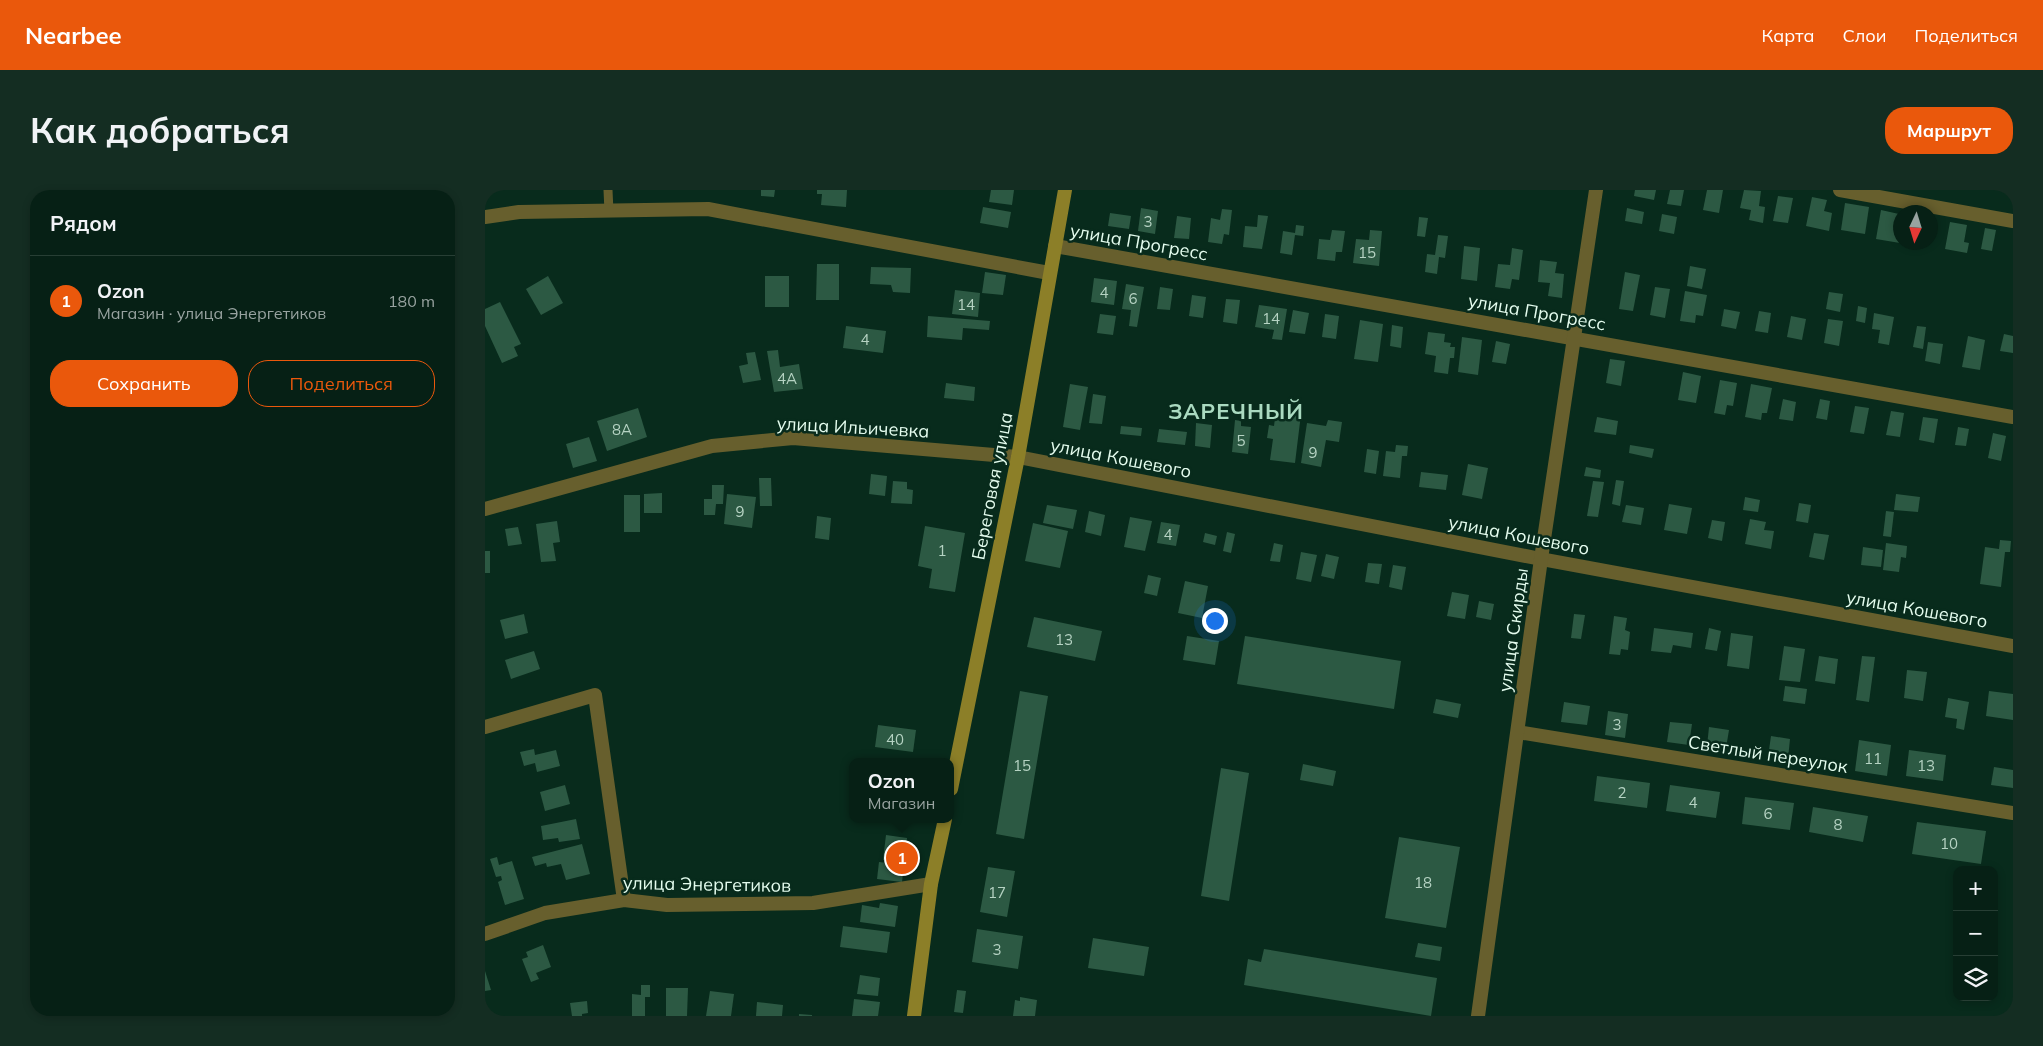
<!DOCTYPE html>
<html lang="ru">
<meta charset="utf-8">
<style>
body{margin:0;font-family:Mulish,sans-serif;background:#142d22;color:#f1f3f6}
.controls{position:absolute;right:15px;bottom:15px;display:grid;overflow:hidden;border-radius:10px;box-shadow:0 2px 8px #0003}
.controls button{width:45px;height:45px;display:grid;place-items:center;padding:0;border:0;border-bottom:1px solid #273e34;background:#062015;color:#f1f3f6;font:25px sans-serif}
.compass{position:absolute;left:1408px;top:15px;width:45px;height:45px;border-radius:50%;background:#062015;box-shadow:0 2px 8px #0003;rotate:184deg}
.you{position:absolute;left:729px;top:430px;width:18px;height:18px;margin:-12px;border:4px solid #fff;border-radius:50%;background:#1a73e8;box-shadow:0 0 0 8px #1a73e833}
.badge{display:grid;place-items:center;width:32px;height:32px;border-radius:50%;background:#ea580c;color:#fff;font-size:16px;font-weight:700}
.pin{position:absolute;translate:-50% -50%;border:2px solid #fff;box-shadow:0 1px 5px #0006}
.popup{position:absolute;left:364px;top:568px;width:105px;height:65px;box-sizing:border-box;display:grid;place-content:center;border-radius:10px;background:#062015;filter:drop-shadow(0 1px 4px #0005);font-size:16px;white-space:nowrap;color:#98a3a0}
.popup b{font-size:19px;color:#f1f3f6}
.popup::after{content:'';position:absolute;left:50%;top:100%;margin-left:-10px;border:10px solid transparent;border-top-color:#062015}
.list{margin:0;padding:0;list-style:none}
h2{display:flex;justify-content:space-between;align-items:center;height:65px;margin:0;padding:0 20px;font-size:21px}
h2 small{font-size:16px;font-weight:400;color:#98a3a0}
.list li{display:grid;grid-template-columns:32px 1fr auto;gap:15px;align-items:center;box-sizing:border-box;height:90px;padding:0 20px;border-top:1px solid #273e34}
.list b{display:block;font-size:19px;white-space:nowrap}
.list p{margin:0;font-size:16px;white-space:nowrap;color:#98a3a0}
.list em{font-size:16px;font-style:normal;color:#98a3a0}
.actions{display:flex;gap:10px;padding:15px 20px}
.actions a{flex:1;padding:11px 0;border:1px solid #ea580c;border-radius:20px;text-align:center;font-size:18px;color:#ea580c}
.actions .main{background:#ea580c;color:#fff}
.icon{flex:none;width:28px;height:28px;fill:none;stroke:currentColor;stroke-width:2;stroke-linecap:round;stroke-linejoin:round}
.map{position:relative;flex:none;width:1528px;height:826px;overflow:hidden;border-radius:20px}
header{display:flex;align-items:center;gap:30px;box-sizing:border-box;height:70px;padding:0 25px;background:#ea580c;color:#fff}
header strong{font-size:24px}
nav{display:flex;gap:28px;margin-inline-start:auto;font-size:18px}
.intro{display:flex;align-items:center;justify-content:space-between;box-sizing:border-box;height:120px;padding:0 30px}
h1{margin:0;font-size:35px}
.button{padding:12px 22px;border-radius:20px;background:#ea580c;color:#fff;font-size:18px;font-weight:700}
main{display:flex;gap:30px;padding:0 30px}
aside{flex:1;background:#062015;border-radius:20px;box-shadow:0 2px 8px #0003}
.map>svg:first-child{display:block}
</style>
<header>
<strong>Nearbee</strong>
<nav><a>Карта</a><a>Слои</a><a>Поделиться</a></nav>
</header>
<div class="intro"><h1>Как добраться</h1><a class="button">Маршрут</a></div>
<main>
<aside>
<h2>Рядом<small></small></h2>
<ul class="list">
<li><span class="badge">1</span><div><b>Ozon</b><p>Магазин · улица Энергетиков</p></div><em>180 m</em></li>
</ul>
<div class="actions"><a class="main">Сохранить</a><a>Поделиться</a></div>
</aside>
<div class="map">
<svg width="1528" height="826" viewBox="0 0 1528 826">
<rect width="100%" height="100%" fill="#082b1c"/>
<g fill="#2c5943">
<path d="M276,0H290L289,7L276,6Z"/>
<path d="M332,0H362L361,17L336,15L337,4H332Z"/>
<path d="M506,0H529L527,15L504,12Z"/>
<path d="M1150,0H1171L1169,10L1149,6Z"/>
<path d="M1185,0H1199L1196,16L1182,14Z"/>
<path d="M1222,0H1238L1234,23L1218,20Z"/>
<path d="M1259,0L1276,1L1274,16L1280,17L1278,33L1264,30L1266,20L1255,18Z"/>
<path d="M1293,6L1308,8L1303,33L1288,31Z"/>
<path d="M1327,7L1342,10L1339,21L1347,23L1344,41L1321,36Z"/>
<path d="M1360,13L1384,17L1380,44L1356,40Z"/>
<path d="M498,17L526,22L523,38L495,33Z"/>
<path d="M656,18L673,21L670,44L653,41Z"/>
<path d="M1142,18L1159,22L1157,34L1140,31Z"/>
<path d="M737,19L747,20L744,45L739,44L737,54L723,52L726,28L735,30Z"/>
<path d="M1396,20L1414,24L1412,39L1416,40L1415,53L1391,49Z"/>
<path d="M625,23L646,26L644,39L623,36Z"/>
<path d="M1177,24L1192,27L1189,44L1174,41Z"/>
<path d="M773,25L783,26L777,59L758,57L760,36L772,37Z"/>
<path d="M692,26L706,28L704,49L689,48Z"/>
<path d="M934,27L943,28L940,47L932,46Z"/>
<path d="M1465,32L1482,35L1479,52L1484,53L1482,63L1460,59Z"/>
<path d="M811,35L819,36L818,46L810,45L807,65L795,63L798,41L810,43Z"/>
<path d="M1500,38L1511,40L1507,61L1496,59Z"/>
<path d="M847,40L860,41L857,62H851L850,71L832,69L834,49L845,50Z"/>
<path d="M885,40L897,41L894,76L868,73L871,49L884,50Z"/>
<path d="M953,45L963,46L960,68L954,67L952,84L940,82L942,64L950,65Z"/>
<path d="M979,56L995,58L992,91L976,89Z"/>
<path d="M1027,58L1038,60L1034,90L1027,89L1025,99L1010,97L1013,74L1025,75Z"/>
<path d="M1055,70L1072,72L1070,83L1079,84L1077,108L1063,106L1065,93L1053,92Z"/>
<path d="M332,74H354V110H331Z"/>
<path d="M1205,76L1221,79L1217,99L1202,96Z"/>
<path d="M386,77L426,78L425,103L408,102L406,95L385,94Z"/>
<path d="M500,82L521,85L518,105L497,103Z"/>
<path d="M1140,82L1155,85L1148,121L1134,119Z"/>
<path d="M63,86L78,113L56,125L41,99Z"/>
<rect x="280" y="86" width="24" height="31"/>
<path d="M609,88L632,91L629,115L606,112Z"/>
<path d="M641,94L659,97L652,137L644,136L646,120L637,119Z"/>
<path d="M675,97L688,99L685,120L672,119Z"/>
<path d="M1170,97L1185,99L1180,128L1165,125Z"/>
<path d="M470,100L495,103L493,127L467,124Z"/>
<path d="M1200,101L1222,105L1218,126L1211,125L1210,133L1195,131Z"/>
<path d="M1344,102L1358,104L1355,122L1341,119Z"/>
<path d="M707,105L721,107L718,128L704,126Z"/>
<path d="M741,109L755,110L752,134L738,132Z"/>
<path d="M15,112L36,154L29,157L33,166L17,173L0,136V119Z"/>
<path d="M774,115L802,119L797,150L787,149L789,140L770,137Z"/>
<path d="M1373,116L1382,118L1380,133L1371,131Z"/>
<path d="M1239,119L1255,122L1251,139L1236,136Z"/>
<path d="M808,120L824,123L820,144L804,142Z"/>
<path d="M1274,121L1286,123L1283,143L1270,141Z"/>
<path d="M1389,123L1409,127L1404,155L1393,153L1395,140L1387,139Z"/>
<path d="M615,124L631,126L628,145L612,143Z"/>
<path d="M840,124L854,126L851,149L837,147Z"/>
<path d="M443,126L505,131L504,140L478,138L477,150L442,147Z"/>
<path d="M1306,126L1321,129L1317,150L1302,147Z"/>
<path d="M1343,129L1358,131L1354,156L1339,153Z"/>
<path d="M875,130L898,134L893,172L869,169Z"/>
<path d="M907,135L918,137L916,158L905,156Z"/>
<path d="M361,136L401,141L398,163L358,158Z"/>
<path d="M1432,136L1441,137L1438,159L1428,157Z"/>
<path d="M943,142L960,144L959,152L966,153L965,157H970L969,168H965L963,184L949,182L951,166L940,164Z"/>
<path d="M1519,144L1528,146V163L1515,161Z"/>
<path d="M1483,146L1500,150L1495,180L1477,177Z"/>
<path d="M977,147L997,150L993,185L973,182Z"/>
<path d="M1011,151L1025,154L1021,174L1007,172Z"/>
<path d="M1443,152L1458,154L1455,174L1440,171Z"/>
<path d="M293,160L295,177L314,174L318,199L289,202L282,161Z"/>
<path d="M270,162L276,190L258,193L254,176L263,174L261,163Z"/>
<path d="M1125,169L1140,171L1136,196L1121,193Z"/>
<path d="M1198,182L1216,186L1211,213L1193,210Z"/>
<path d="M1235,190L1252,193L1248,216L1242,215L1240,225L1229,223Z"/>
<path d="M461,193L490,197L489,211L459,208Z"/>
<path d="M585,194L603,197L595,240L578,237Z"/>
<path d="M1266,194L1287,198L1282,223H1277L1276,230L1260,227Z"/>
<path d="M608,204L621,206L617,234L604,233Z"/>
<path d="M1298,209L1311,212L1308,231L1294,229Z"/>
<path d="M1335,209L1345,211L1342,230L1331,228Z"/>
<path d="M1370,216L1384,218L1379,244L1365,242Z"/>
<path d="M153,218L162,247L122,261L112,231Z"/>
<path d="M791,220L816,224L810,273L785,270L788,249L782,248L784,235L789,236Z"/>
<path d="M1406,221L1419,223L1415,247L1401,245Z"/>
<path d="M1112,227L1133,231L1131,245L1109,242Z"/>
<path d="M1438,227L1453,229L1449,253L1434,250Z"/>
<path d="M750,230L756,231V236L766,237L763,264L747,262Z"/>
<path d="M843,230L857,232L854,252L841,250L836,277L816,273L822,233L841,236Z"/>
<path d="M711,233L727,235L725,258L710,256Z"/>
<path d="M636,236L657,238L656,246L635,244Z"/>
<path d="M1473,237L1484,239L1481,256L1470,255Z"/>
<path d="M674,239L702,242L700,255L672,252Z"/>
<path d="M1508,243L1521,246L1516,271L1503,268Z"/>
<path d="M104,247L112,271L88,278L81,254Z"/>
<path d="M911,255L923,256L922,266H917L915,288L898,286L901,261L910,262Z"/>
<path d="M1145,255L1169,259L1167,268L1144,263Z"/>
<path d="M882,259L894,261L891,284L879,282Z"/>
<path d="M983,274L1003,278L997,309L977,305Z"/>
<path d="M1101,277L1116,280L1115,288L1099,286Z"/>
<path d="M936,282L963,285L961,300L934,297Z"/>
<path d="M386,284L402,286L400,306L384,304Z"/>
<path d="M274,288H286L287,316H275Z"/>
<path d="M1131,290L1139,291L1135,316L1127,314Z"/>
<path d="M408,291L422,292V299L428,300L427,314L406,313Z"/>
<path d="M1108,291L1119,292L1113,327L1102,326Z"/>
<path d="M227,295H239L238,314H231L230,325H219V309H227Z"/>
<path d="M177,303V323H159V304Z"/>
<path d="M242,304L271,307L267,338L239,334Z"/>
<path d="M1411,304L1435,307L1433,322L1409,320Z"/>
<rect x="139" y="305" width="16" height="37"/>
<path d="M1260,307L1275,310L1273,322L1258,320Z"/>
<path d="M1314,313L1326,315L1323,333L1311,331Z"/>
<path d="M1184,314L1207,318L1202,344L1179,340Z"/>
<path d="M562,315L592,320L588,339L558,333Z"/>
<path d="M1141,315L1159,318L1156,335L1137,332Z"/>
<path d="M604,321L620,325L616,346L600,342Z"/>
<path d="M1401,321L1409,322L1406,347L1398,346Z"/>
<path d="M332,326L346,328L344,350L330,348Z"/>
<path d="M645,327L667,331L660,361L639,357Z"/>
<path d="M1265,329L1281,332L1279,340L1289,341L1286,359L1260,354Z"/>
<path d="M1227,330L1240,332L1237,351L1223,348Z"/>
<path d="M72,331L75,352L68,353L71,371L56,372L51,334Z"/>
<path d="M676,332L695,335L691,356L672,353Z"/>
<path d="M548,333L583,341L575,378L540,371Z"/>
<path d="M440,336L480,343L470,402L444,398L447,379L433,376Z"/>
<path d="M33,337L37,354L23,356L20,339Z"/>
<path d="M742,342L750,344L746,363L738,361Z"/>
<path d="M720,343L732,346L730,355L718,352Z"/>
<path d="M1329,343L1344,345L1339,370L1324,367Z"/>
<path d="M1515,350L1526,351L1525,362H1520L1516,397L1495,394L1500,357L1514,359Z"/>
<path d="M789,353L798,355L795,372L785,371Z"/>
<path d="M1401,353L1422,356L1421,368L1416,367L1414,382L1398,380Z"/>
<path d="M1378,357L1398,360L1396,377L1376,375Z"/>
<rect x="0" y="361" width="5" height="22"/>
<path d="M816,362L832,365L826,392L811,389Z"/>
<path d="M841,364L854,367L849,389L836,386Z"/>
<path d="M883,373L897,374L894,394L880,392Z"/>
<path d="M908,375L921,377L917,400L904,397Z"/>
<path d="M663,385L676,388L672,406L659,403Z"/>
<path d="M700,391L723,396L717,428L693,423Z"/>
<path d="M967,402L984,405L980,429L962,426Z"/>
<path d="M994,411L1009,414L1006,430L991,427Z"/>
<path d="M39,424L43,443L20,449L15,430Z"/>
<path d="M1089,424L1100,425L1096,449L1086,448Z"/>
<path d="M1129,426L1142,428L1140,440L1145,442L1143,460L1136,459L1135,465L1124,464Z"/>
<path d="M549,427L617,441L610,471L542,457Z"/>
<path d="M1169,438L1208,443L1206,458L1188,455L1186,463L1166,461Z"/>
<path d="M1224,438L1236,441L1232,461L1220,459Z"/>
<path d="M1246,443L1268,446L1264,479L1242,476Z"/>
<path d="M702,446L734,451L730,475L698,470Z"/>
<path d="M760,446L916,471L909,519L752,494Z"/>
<path d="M1299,456L1320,459L1315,492L1294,490Z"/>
<path d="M49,461L55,479L26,489L20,470Z"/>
<path d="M1334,466L1353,469L1350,494L1330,491Z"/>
<path d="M1377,466L1390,467L1384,512L1371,510Z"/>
<path d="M1422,480L1442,482L1438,511L1419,508Z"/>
<path d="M1300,496L1322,499L1320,514L1298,511Z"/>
<path d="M535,501L563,506L539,649L511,644Z"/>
<path d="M1504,501L1528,504V530L1501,526Z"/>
<path d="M1463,508L1484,512L1479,540L1471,538L1472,529L1460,527Z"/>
<path d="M951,509L976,514L973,528L948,523Z"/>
<path d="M1079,512L1105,516L1102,535L1076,532Z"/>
<path d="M1123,521L1143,524L1140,548L1120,545Z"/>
<path d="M1185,532L1207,534L1204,555L1182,552Z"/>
<path d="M393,535L431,540L428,562L390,557Z"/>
<path d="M1224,537L1244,540L1241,558L1222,556Z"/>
<path d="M1286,546L1305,549L1303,569L1283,567Z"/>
<path d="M1374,550L1406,555L1402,586L1370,581Z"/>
<path d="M49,559L50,565L71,560L75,576L52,582L50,573L39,576L35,562Z"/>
<path d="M1424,560L1461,565L1458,591L1421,586Z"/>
<path d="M818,574L851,581L848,596L815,590Z"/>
<path d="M1509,577L1528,580V598L1506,595Z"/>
<path d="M736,578L764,583L744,711L716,706Z"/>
<path d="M1112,586L1165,593L1162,618L1109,611Z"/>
<path d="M80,595L85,614L60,621L55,602Z"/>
<path d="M1185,595L1235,602L1231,628L1181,621Z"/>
<path d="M1260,607L1309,613L1305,640L1257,634Z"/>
<path d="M1328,617L1383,626L1378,652L1324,642Z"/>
<path d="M91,629L95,649L74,652L73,648L58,650L56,636Z"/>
<path d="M397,629H426L425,634Z"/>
<path d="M1432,632L1501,641L1496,674L1427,664Z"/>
<path d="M401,645L422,648L420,673L398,670Z"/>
<path d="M914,647L975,657L961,738L900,728Z"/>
<path d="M97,654L105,684L81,690L76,674L62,677L61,673L50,676L47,667Z"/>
<path d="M12,667L14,675L27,671L39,709L20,715L13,692L17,690L16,686L11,687L5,669Z"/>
<path d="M394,672L419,675L417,692L392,689Z"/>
<path d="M503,677L530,681L522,727L495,722Z"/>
<path d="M395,713L413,716L410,737L375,732L377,715L394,718Z"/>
<path d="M358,736L405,742L402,763L355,757Z"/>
<path d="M492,739L538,746L533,779L487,772Z"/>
<path d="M608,748L664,757L659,786L603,778Z"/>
<path d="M933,753L957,757L955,771L930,767Z"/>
<path d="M58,755L66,777L51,783L54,789L46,792L37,769L43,767L41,762Z"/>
<path d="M779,759L952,788L946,826L759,795L763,769L776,772Z"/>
<path d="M0,781L6,800L0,801Z"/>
<path d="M375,785L395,788L393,806L372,804Z"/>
<path d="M156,795H165V807H160V826H147V804L156,805Z"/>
<path d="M181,798H203L202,826H181Z"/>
<path d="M472,800L481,801L478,823L469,822Z"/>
<path d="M225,801L249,804L246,826H221Z"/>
<path d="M535,807L552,810L550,826H528L530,810L535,811Z"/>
<path d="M369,809L395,812L393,826H367Z"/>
<path d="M102,811L103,823L97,824V826H87L85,813Z"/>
<path d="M272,812L298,815L297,826H271Z"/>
<path d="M314,824L327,825V826H314Z"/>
</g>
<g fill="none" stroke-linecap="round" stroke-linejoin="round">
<path stroke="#675f2d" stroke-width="9" d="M123,0L124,22"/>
<g stroke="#675f2d" stroke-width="14">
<path d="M1355,0L1528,31"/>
<path d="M0,27L34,22L223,19L564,83"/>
<path d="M570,56L1528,227"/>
<path d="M0,319L227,256L308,248L533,267L1056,369L1528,456"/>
<path d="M0,537L110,505L139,710"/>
<path d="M1033,542L1528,623"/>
<path d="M0,744L60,723L139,710L182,715L328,713L446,694"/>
<path d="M993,826L1056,369L1111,0"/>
</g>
<g stroke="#8c7f28" stroke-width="14">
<path d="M466,599L533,267L580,0"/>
<path d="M429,826L446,694L460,629"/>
</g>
</g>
<g text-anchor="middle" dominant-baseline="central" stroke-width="5" stroke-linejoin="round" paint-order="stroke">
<g font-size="15" fill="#b6d3c3">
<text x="663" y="31">3</text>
<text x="882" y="62">15</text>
<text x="619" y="102">4</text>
<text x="648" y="108">6</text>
<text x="481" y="114">14</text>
<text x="786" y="128">14</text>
<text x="380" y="149">4</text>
<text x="302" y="188">4А</text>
<text x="137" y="239">8А</text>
<text x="756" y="250">5</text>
<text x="828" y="262">9</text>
<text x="255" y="321">9</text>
<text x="683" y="344">4</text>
<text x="457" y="360">1</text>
<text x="579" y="449">13</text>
<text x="1132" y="534">3</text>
<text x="410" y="549">40</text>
<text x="1388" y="568">11</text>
<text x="537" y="575">15</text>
<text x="1441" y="575">13</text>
<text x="1137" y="602">2</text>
<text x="1208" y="612">4</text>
<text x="1283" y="623">6</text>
<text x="1353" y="634">8</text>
<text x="1464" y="653">10</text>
<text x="938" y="692">18</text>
<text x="512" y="702">17</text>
<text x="512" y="759">3</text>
</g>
<g font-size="18" fill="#e4fcee" stroke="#082b1c">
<text transform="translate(654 52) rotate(10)">улица Прогресс</text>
<text transform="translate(1052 122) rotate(10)">улица Прогресс</text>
<text transform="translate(368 237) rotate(3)">улица Ильичевка</text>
<text transform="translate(636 268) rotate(11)">улица Кошевого</text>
<text transform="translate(507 296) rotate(-79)">Береговая улица</text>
<text transform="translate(1034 345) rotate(11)">улица Кошевого</text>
<text transform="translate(1432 419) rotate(10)">улица Кошевого</text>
<text transform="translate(1028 440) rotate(-82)">улица Скирды</text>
<text transform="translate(1283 564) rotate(9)">Светлый переулок</text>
<text transform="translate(222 694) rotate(1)">улица Энергетиков</text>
</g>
<g font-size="22" font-weight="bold" letter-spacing="1" fill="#aadac0" stroke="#082b1c">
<text x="751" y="221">ЗАРЕЧНЫЙ</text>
</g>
</g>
</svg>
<div class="controls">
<button>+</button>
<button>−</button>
<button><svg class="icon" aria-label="layers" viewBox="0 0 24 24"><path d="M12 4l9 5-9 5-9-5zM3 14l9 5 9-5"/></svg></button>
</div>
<svg class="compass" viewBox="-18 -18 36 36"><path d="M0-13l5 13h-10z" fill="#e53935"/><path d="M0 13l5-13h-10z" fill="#98a3a0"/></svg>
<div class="you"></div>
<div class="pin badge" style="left:417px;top:668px">1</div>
<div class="popup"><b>Ozon</b>Магазин</div>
</div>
</main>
